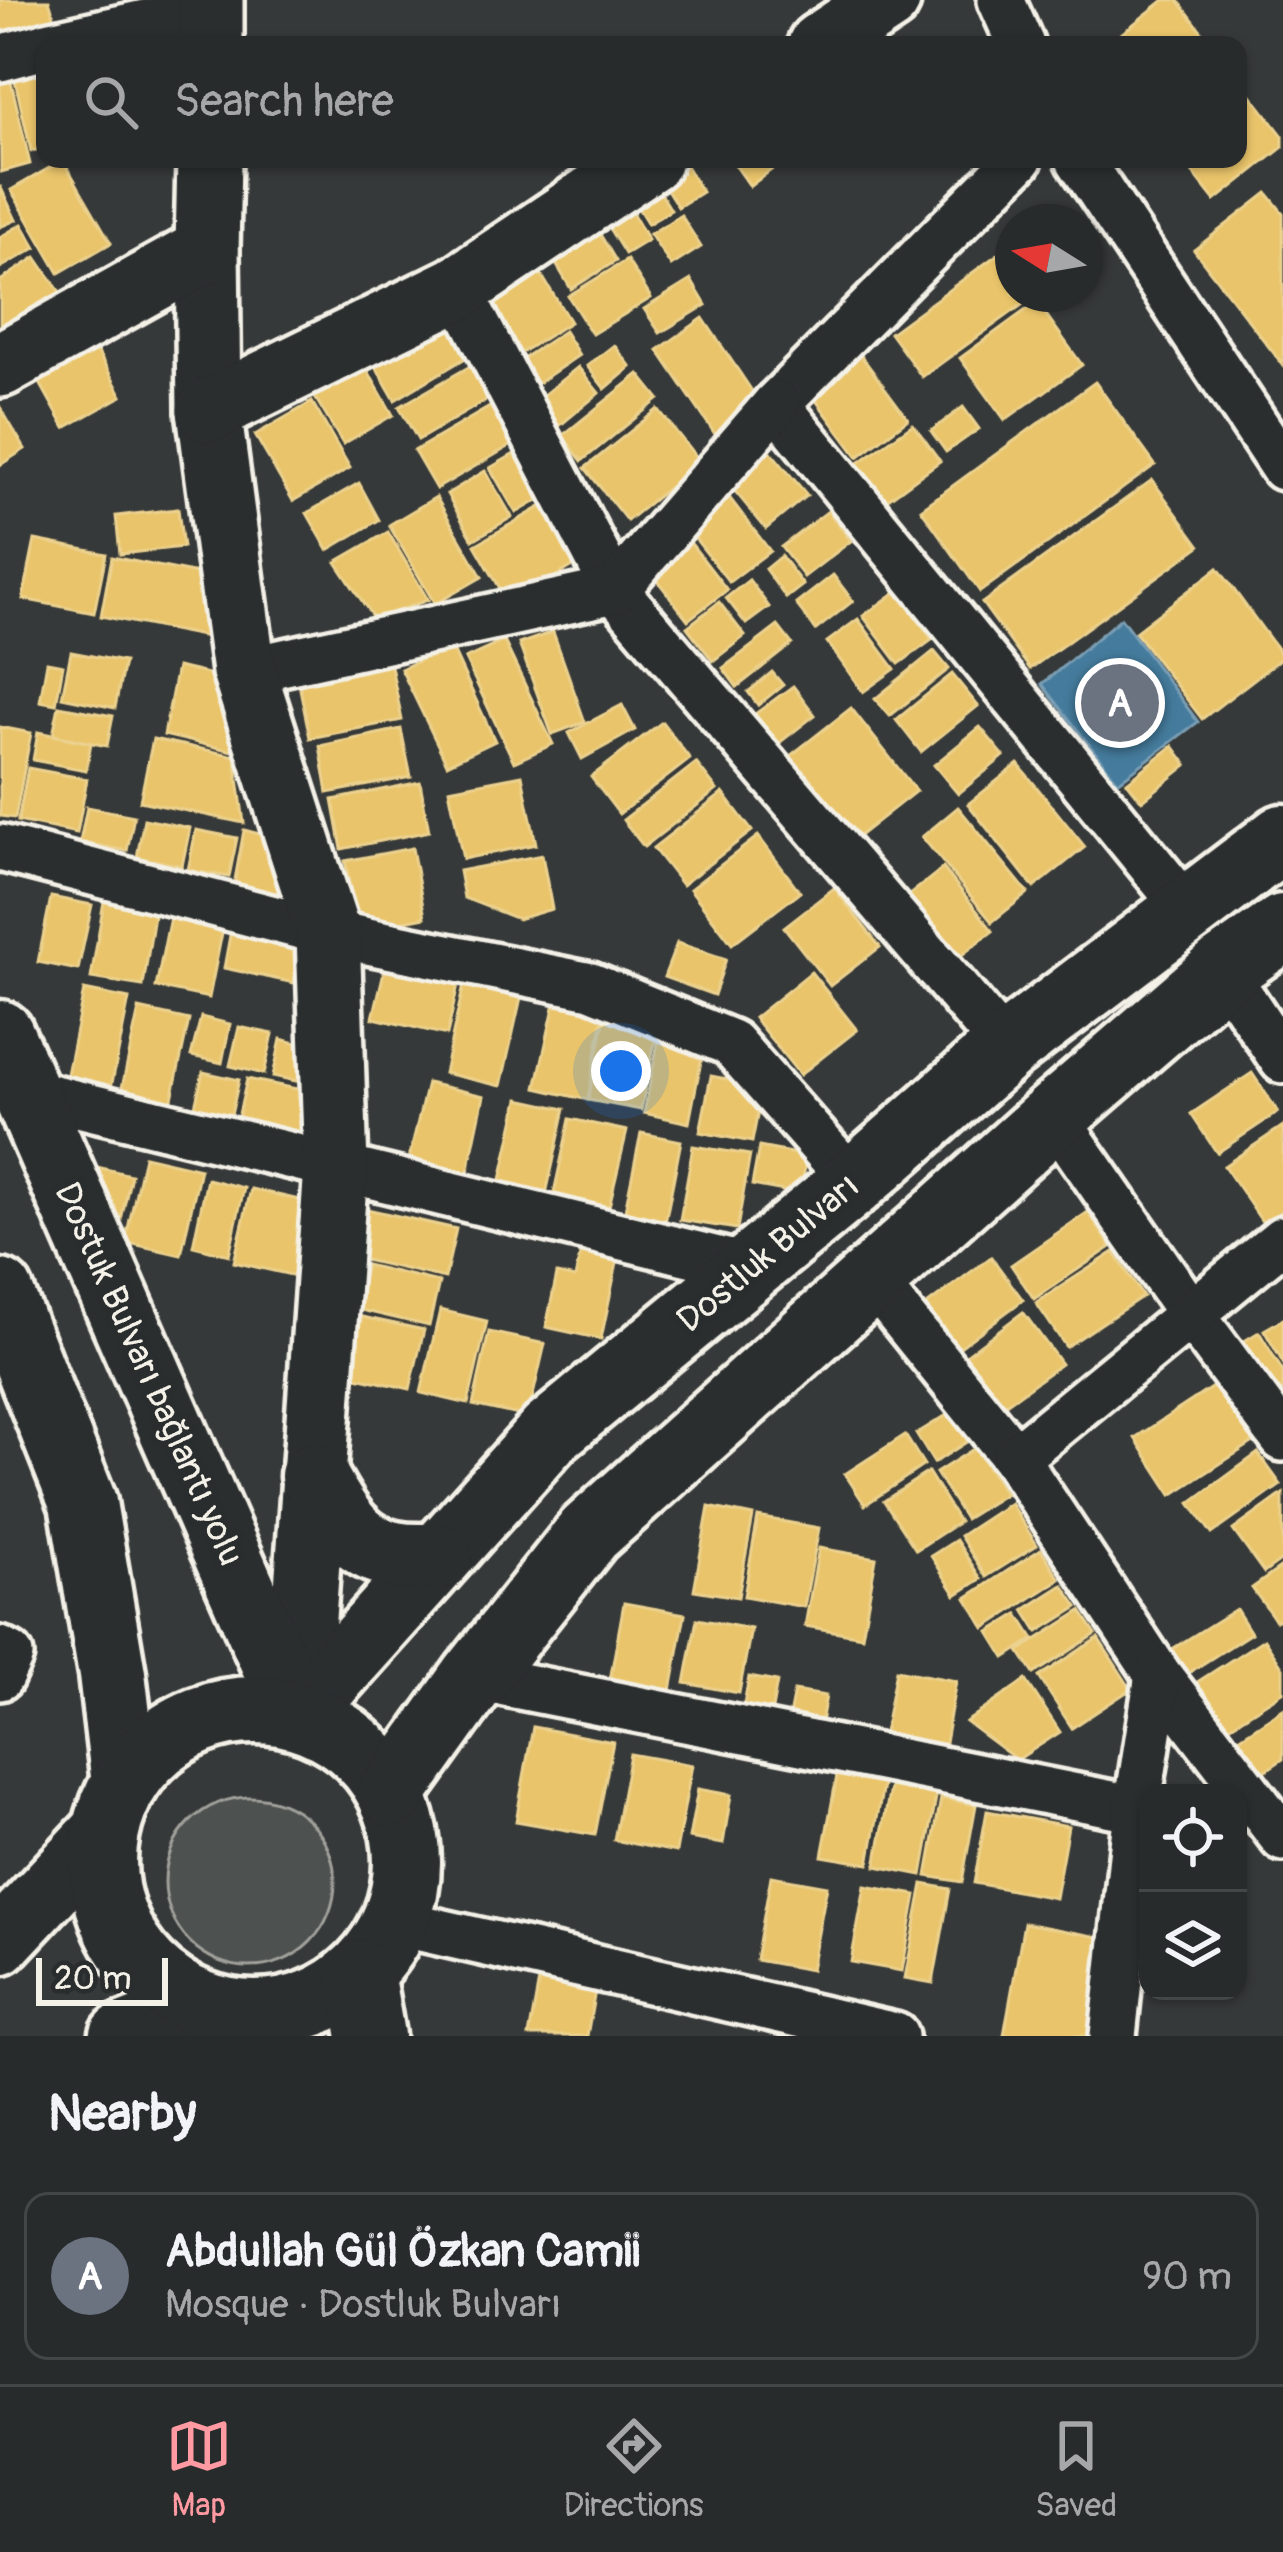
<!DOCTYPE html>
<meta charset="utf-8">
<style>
body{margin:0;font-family:Pangolin,sans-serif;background:#343737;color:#f1f3f6}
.controls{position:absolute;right:36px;bottom:36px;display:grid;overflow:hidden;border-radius:24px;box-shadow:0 3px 9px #0004}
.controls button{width:108px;height:108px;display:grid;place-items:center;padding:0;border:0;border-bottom:3px solid #444747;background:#282b2b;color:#f1f3f6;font:60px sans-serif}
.compass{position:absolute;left:995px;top:204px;width:108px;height:108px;border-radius:50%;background:#282b2b;box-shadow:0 3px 9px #0004;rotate:281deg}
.scale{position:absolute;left:36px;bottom:30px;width:132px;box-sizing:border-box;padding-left:12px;border:6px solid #f4f1e8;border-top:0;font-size:33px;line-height:42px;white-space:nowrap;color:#f4f1e8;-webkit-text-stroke:9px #2a2d2e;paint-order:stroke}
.you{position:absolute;left:621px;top:1071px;width:42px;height:42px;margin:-30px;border:9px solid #fff;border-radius:50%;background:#1a73e8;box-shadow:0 0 0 18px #1a73e833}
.badge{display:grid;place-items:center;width:78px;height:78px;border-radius:50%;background:#ff9aa2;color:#fff;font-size:39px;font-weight:700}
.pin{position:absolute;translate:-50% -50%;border:6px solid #fff;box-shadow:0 3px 12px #0006}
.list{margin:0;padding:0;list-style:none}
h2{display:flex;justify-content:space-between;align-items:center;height:156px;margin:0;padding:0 48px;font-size:51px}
h2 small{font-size:39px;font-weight:400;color:#a5a7a9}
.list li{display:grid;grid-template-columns:78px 1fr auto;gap:36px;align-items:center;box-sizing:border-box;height:168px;margin:0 24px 24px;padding:0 24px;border:3px solid #444747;border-radius:24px}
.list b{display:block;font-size:45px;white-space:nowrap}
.list p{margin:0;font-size:39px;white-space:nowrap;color:#a5a7a9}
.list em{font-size:39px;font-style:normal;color:#a5a7a9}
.icon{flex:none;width:66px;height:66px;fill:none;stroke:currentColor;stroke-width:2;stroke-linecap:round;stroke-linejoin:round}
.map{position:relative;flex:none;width:1283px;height:2036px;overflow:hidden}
.search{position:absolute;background:#282b2b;box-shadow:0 3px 9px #0004;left:36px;right:36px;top:36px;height:132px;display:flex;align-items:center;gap:30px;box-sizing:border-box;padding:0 42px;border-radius:24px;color:#a5a7a9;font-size:45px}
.sheet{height:348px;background:#282b2b}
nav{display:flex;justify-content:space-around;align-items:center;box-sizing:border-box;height:168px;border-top:3px solid #444747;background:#282b2b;font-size:33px;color:#a5a7a9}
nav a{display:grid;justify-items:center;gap:6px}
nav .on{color:#ff9aa2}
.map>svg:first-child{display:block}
</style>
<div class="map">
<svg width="1283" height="2036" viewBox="0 0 1283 2036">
<rect width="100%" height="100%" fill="#363939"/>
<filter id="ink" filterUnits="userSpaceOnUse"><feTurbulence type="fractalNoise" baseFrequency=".00833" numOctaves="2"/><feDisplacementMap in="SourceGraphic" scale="24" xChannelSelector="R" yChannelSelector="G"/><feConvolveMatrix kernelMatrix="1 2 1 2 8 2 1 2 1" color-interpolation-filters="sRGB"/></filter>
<g filter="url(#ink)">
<circle fill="#4e514f" stroke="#a1a19c" stroke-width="3" cx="250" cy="1882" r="85"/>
<g fill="#e9c46a" stroke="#ecd290" stroke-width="3">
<path d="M0,0H49L56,23L0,40Z"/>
<path d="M1164,0H1178L1212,45H1107Z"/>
<path d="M45,73V148L31,151L15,80Z"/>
<path d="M10,77L30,164L1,172L0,79Z"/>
<path d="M1238,78L1283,136V147L1215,201L1182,159H1238Z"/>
<path d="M731,159H783V161L750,186Z"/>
<path d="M63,160L111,243L59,273L11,190Z"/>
<path d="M685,164L702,192L678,207L661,180Z"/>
<path d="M655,184L671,210L648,224L632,198Z"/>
<path d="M0,186L16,220L0,227Z"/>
<path d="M1267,193L1283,213V365L1194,250Z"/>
<path d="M626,202L648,240L625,254L602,217Z"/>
<path d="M681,215L701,247L671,266L650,234Z"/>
<path d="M22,224L36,248L0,268V237Z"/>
<path d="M598,231L616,261L571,289L553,259Z"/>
<path d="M1005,249L1013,261V294H1037L922,377L890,333Z"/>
<path d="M36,257L60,292L0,333V281Z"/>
<path d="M627,260L651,298L592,334L568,296Z"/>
<path d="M536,266L570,322L519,354L484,298Z"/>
<path d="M691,280L706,305L660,333L644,309Z"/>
<path d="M1037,302L1082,365L1005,420L960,358Z"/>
<path d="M449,309L474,353L395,400L369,355Z"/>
<path d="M703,318L758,400L719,440L658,350Z"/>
<path d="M564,331L579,355L532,387L516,363Z"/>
<path d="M92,342L122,396L65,428L35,374Z"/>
<path d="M614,345L631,367L605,389L587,366Z"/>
<path d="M856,349L908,419L858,457L806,387Z"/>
<path d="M358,354L393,415L343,444L307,384Z"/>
<path d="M479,361L497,394L418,440L399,407Z"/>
<path d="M578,367L599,393L558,427L537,400Z"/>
<path d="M639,374L659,399L582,461L562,436Z"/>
<path d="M1095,382L1155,465L980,592L921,509Z"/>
<path d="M500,401L522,439L436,489L414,451Z"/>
<path d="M312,402L350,468L293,501L255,435Z"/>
<path d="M0,407L25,449L0,465Z"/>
<path d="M963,407L979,429L946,452L931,431Z"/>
<path d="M658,409L700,462L627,521L585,468Z"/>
<path d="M913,424L940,461L884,502L857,464Z"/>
<path d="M760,439L807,495L766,529L720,473Z"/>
<path d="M523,449L549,494L516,513L490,468Z"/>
<path d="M485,471L512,517L473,540L447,494Z"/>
<path d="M1152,480L1200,546L1030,669L982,603Z"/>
<path d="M359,483L379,520L328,550L307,513Z"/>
<path d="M728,496L770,551L729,582L687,528Z"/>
<path d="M436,497L482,577L435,604L389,525Z"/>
<path d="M551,501L585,559L509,604L475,545Z"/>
<path d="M178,509L183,547L120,554L116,516Z"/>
<path d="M828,511L851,541L804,577L781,547Z"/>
<path d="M388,532L428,600L374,619L336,562Z"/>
<path d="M682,532L727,590L688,620L643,562Z"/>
<path d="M35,540L106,554L94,613L23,599Z"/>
<path d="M781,556L803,585L786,598L765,569Z"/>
<path d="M112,557L198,574L218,639L101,616Z"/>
<path d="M1218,568L1283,657L1202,719L1135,632Z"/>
<path d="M833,575L853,601L816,630L796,604Z"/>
<path d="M749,580L769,607L746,624L726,598Z"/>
<path d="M897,591L932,640L899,664L863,616Z"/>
<path d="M719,602L745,636L713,661L687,627Z"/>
<path d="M858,619L895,669L863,692L827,642Z"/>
<path d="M778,626L792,644L737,687L723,668Z"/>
<path d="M553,632L585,722L552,734L519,644Z"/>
<path d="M504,641L553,744L514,762L465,659Z"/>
<path d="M451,646L495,741L447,764L401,669Z"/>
<path d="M934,651L949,669L890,716L875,699Z"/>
<path d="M71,652L124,662L115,708L62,697Z"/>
<path d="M390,661L402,720L310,738L298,679Z"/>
<path d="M47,662L63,665L56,704L40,701Z"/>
<path d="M177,667L225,678L233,751L164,735Z"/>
<path d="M772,672L783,685L758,705L748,692Z"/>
<path d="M952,674L978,706L921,752L896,720Z"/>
<path d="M793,686L815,715L778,744L755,714Z"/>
<path d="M622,705L635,730L582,759L569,733Z"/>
<path d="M59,706L113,716L107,746L53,735Z"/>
<path d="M851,708L916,791L855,839L790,756Z"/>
<path d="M662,722L690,759L619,814L591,777Z"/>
<path d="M0,727L31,733L15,818L0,816Z"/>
<path d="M980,727L1004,756L958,794L934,765Z"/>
<path d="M401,729L411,777L328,793L320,746Z"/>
<path d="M38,732L91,743L86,770L33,760Z"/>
<path d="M153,739L235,756L244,823L140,801Z"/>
<path d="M1173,746L1187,765L1142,801L1127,782Z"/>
<path d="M696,763L717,790L644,847L623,820Z"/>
<path d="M1018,764L1085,847L1034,888L968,804Z"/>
<path d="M28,768L87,779L77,833L18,821Z"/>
<path d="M522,775L536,844L463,859L449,789Z"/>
<path d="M420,782L429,831L342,849L333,800Z"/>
<path d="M723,793L752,831L682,885L653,848Z"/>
<path d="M87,807L134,816L127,851L80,842Z"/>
<path d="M958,807L1028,893L992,922L922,837Z"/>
<path d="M144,819L190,828L182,866L137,857Z"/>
<path d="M196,830L237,838L229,877L188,870Z"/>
<path d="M244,830L275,838L289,897L234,885Z"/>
<path d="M758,836L800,892L732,944L690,889Z"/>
<path d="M412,848L425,917L359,930L345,861Z"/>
<path d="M542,855L552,909L518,919L464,898L459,871Z"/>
<path d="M943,868L993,931L958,958L908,896Z"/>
<path d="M834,888L880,947L830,986L784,927Z"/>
<path d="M105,895L156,903L143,986L91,978Z"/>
<path d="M51,897L92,905L78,970L38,962Z"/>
<path d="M171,912L224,923L209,998L156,987Z"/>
<path d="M233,919L296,931L304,985L224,968Z"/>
<path d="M677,943L726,959L714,995L664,977Z"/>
<path d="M386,963L459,980L447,1035L373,1018Z"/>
<path d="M811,972L857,1030L800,1075L754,1018Z"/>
<path d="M465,980L522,993L501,1086L444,1073Z"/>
<path d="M84,990L129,999L111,1088L66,1079Z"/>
<path d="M556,998L604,1010L588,1100L536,1088Z"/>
<path d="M139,1009L189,1020L170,1108L120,1097Z"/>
<path d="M605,1016L658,1026L641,1110L588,1100Z"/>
<path d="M201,1017L230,1024L222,1063L191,1056Z"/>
<path d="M239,1027L273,1034L264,1074L230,1066Z"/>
<path d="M660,1032L705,1041L689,1123L644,1113Z"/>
<path d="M281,1039L307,1046L310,1084L273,1076Z"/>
<path d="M203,1072L239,1080L229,1124L193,1115Z"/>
<path d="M1252,1073L1278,1112L1217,1153L1191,1114Z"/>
<path d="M711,1076L763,1086L752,1142L700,1132Z"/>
<path d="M247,1079L307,1091L311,1144L236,1127Z"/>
<path d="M427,1083L484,1096L467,1176L408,1163Z"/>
<path d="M519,1099L565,1109L546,1194L500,1184Z"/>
<path d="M570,1119L627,1131L607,1215L552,1202Z"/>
<path d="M1283,1126V1210L1263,1223L1224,1166Z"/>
<path d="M641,1133L681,1141L665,1223L624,1215Z"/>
<path d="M693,1146L750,1155L737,1229L680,1220Z"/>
<path d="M759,1147L807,1156L800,1194L752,1185Z"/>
<path d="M144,1156L200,1169L181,1255L125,1242Z"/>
<path d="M97,1167L131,1175L119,1229L85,1221Z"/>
<path d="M207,1179L244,1188L229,1255L193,1246Z"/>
<path d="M251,1189L308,1202L300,1277L234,1262Z"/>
<path d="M367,1209L456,1229L445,1278L356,1258Z"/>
<path d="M1088,1212L1111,1247L1034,1299L1011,1265Z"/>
<path d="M581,1250L618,1258L601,1339L546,1327L557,1274L575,1278Z"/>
<path d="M1114,1252L1143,1296L1066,1347L1036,1303Z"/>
<path d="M991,1257L1023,1300L948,1356L916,1313Z"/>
<path d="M366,1265L439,1282L429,1326L356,1309Z"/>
<path d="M440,1310L487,1321L468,1404L421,1393Z"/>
<path d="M1023,1312L1061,1364L999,1409L962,1358Z"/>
<path d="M362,1317L424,1330L410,1389L348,1375Z"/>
<path d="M1283,1319V1363L1264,1330Z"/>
<path d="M489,1332L545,1344L528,1417L473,1405Z"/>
<path d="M1259,1332L1283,1372V1391L1268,1400L1236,1346Z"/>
<path d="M1217,1384L1255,1441L1172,1495L1135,1438Z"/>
<path d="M950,1413L968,1441L934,1463L916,1434Z"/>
<path d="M905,1435L924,1465L865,1505L845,1474Z"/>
<path d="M975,1448L1005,1494L965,1519L936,1473Z"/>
<path d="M1258,1453L1281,1485L1212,1534L1190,1503Z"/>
<path d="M928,1472L959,1522L916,1550L884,1501Z"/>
<path d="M1283,1494V1559L1264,1573L1233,1530Z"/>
<path d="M1010,1503L1037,1545L986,1577L960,1536Z"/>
<path d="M709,1507L753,1516L738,1597L694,1590Z"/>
<path d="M758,1517L819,1528L804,1607L744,1596Z"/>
<path d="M956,1540L981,1579L956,1595L931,1556Z"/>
<path d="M819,1548L876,1558L862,1636L805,1626Z"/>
<path d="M1041,1549L1060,1579L985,1628L966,1598Z"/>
<path d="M1283,1566V1616L1276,1621L1252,1588Z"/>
<path d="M1063,1585L1078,1607L1038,1632L1024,1610Z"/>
<path d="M624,1603L685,1614L671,1691L610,1680Z"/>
<path d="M1236,1609L1251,1633L1176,1681L1161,1656Z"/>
<path d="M1081,1611L1096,1634L1034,1674L1019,1651Z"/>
<path d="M1018,1614L1034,1639L1005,1658L989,1632Z"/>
<path d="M697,1619L751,1629L739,1693L685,1683Z"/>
<path d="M1098,1638L1131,1689L1072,1728L1039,1677Z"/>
<path d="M1264,1639L1283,1668V1692L1217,1734L1188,1688Z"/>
<path d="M896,1670L956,1681L943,1754L882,1743Z"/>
<path d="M749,1677L777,1682L771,1715L743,1710Z"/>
<path d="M1026,1680L1060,1732L1017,1760L966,1722Z"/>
<path d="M794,1691L826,1696L819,1733L787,1727Z"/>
<path d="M1283,1709V1759L1250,1781L1227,1746Z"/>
<path d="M533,1727L613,1742L595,1835L516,1821Z"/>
<path d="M630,1754L692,1765L676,1852L614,1840Z"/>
<path d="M839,1765L885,1774L869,1864L822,1856Z"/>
<path d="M892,1777L938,1786L922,1875L876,1866Z"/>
<path d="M698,1789L731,1795L723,1844L689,1838Z"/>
<path d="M941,1798L976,1805L962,1882L927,1876Z"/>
<path d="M987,1811L1068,1826L1055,1898L974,1883Z"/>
<path d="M771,1876L827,1886L811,1970L756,1960Z"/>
<path d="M923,1884L950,1889L933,1983L905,1978Z"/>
<path d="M865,1886L916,1895L902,1971L851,1962Z"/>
<path d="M1024,1923L1109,1939L1091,2036L1004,2035Z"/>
<path d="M540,1975L596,1985L587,2036H529Z"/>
</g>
<path fill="#457b9d" stroke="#7a9eb4" stroke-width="3" d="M1121,618L1198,722L1118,782L1042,684Z"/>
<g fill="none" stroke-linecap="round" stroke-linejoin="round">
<defs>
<g id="street">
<path d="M1001,0L1021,45"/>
<path d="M47,45L212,8"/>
<path d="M0,58L45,46"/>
<path d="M1019,159L776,404L1187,909"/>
<path d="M1079,159L1283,467"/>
<path d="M458,288L615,590L1006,1048"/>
<path d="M244,671L615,590L776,404"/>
<path d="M0,848L328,933L591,986L731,1043L854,1182"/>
<path d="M1223,970L1283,1060"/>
<path d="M25,1091L751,1268"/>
<path d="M1054,1116L1191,1314L1283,1438"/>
<path d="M871,1279L1015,1458L1158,1675L1283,1838"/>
<path d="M1015,1458L1283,1239"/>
<path d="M0,1650L10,1655L0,1677"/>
<path d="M475,1677L1137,1809"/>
<path d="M395,1922L895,2036"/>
<path d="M1113,2036L1137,1809L1158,1675"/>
</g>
<g id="secondary">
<path d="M211,0V45"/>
<path d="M820,45L888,0"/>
<path d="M207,250L209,410L244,671L328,933L336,1168L297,1715"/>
<path d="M0,365L207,250L209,159"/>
<path d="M209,410L458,288L650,159"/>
<path d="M0,1942L106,1829"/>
<path d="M122,2036L200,2005"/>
</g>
<g id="primary">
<path d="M0,1034L297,1715L550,1433L854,1182L1006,1048L1283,838"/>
<path d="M0,1293L83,1503L112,1674L125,1783"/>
<path d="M314,1476C346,1535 366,1563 439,1556"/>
<circle cx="255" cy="1862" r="152"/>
<path d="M392,1793L475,1677L589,1533L1054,1116L1223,970L1283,928"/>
<path d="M360,1973L371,2036"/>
</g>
</defs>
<use href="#street" stroke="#f4f1e8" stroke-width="54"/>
<use href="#secondary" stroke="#f4f1e8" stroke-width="72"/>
<use href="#primary" stroke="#f4f1e8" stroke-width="75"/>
<use href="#street" stroke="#2a2d2e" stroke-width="45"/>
<use href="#secondary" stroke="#2a2d2e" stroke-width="63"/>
<use href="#primary" stroke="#2a2d2e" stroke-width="66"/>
</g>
</g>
<g text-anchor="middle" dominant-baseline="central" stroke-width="12" stroke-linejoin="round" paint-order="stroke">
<g font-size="36" fill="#f4f1e8" stroke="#2a2d2e">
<text transform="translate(768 1253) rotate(-40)">Dostluk Bulvarı</text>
<text transform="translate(149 1374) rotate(66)">Dostuk Bulvarı bağlantı yolu</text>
</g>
</g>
</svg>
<div class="controls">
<button><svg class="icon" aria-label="locate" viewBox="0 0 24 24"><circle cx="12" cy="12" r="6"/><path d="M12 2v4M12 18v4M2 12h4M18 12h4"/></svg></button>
<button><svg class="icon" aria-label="layers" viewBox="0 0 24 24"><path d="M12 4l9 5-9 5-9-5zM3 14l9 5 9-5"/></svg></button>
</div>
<svg class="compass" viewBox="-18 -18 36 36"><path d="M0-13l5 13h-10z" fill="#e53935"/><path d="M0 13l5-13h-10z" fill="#a5a7a9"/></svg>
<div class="scale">20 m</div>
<div class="you"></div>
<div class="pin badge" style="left:1120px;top:703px;background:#6b7280">A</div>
<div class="search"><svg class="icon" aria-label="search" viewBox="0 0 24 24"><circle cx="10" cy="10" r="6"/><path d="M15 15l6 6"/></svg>Search here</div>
</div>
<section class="sheet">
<h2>Nearby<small></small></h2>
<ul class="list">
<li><span class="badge" style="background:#6b7280">A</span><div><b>Abdullah Gül Özkan Camii</b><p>Mosque · Dostluk Bulvarı</p></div><em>90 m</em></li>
</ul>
</section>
<nav>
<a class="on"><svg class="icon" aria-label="map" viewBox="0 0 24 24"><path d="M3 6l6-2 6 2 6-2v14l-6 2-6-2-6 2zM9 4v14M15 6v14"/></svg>Map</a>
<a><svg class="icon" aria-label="directions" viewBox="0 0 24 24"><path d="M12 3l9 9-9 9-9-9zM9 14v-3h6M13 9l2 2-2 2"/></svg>Directions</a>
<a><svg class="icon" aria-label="saved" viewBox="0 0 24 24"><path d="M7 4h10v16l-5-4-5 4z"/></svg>Saved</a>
</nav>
